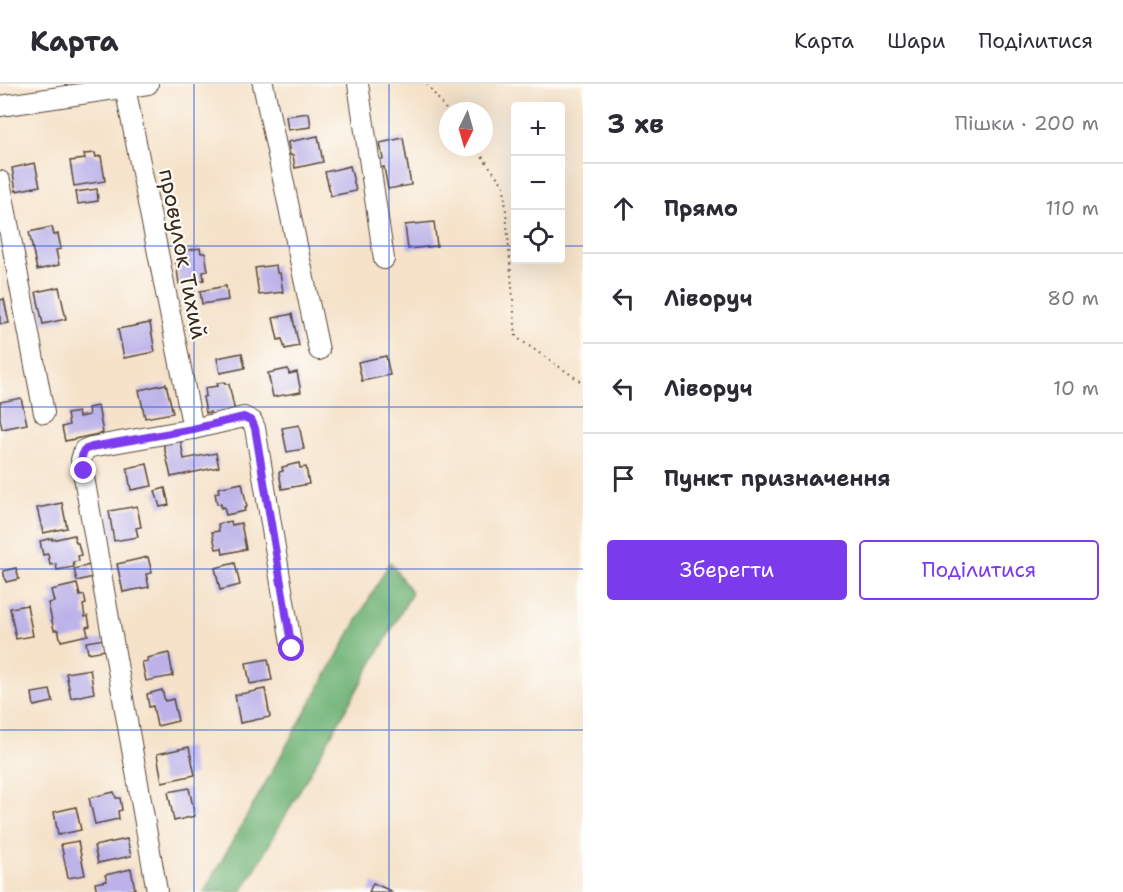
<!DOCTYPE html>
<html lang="uk">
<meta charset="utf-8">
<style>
body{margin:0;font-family:"Shantell Sans",sans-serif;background:#f7f7f7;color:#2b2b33}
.controls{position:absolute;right:18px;top:18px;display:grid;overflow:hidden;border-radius:6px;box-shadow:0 6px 24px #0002}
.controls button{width:54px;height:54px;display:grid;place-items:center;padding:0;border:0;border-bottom:2px solid #e1e1e2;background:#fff;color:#2b2b33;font:30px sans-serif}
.compass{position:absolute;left:439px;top:18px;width:54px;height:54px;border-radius:50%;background:#fff;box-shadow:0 6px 24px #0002;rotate:185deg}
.stop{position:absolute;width:18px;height:18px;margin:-14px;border:4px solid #7c3aed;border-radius:50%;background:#fff}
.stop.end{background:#7c3aed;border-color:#fff;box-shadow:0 2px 6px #0008}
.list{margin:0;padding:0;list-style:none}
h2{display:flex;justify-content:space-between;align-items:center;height:78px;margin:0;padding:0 24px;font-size:26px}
h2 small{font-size:20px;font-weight:400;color:#7c7c81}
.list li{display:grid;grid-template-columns:39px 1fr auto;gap:18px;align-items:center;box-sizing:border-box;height:90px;padding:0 24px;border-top:2px solid #e1e1e2}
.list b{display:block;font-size:22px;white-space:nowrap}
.list em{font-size:20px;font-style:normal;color:#7c7c81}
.actions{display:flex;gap:12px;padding:18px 24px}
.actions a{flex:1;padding:14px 0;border:2px solid #7c3aed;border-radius:6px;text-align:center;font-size:21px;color:#7c3aed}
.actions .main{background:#7c3aed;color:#fff}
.icon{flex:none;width:33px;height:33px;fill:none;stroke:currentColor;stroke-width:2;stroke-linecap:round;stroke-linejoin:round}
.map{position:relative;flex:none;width:583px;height:808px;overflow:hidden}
header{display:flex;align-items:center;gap:36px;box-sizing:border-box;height:84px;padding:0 30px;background:#fff;border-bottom:2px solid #e1e1e2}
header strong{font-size:28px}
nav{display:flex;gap:33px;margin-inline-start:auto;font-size:21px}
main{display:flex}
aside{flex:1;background:#fff}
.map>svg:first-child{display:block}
</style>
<header>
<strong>Карта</strong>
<nav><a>Карта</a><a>Шари</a><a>Поділитися</a></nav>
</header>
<main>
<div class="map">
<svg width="583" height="808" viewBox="0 0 583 808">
<rect width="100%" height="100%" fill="#fdfcf7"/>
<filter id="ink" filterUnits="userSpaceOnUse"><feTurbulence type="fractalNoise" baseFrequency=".0167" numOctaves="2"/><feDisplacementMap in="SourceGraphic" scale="12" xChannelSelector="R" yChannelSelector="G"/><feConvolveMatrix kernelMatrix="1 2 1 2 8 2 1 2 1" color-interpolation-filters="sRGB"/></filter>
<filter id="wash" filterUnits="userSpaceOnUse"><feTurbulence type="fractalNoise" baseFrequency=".008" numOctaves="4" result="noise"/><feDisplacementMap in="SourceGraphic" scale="24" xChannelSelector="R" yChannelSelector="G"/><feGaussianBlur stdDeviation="1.35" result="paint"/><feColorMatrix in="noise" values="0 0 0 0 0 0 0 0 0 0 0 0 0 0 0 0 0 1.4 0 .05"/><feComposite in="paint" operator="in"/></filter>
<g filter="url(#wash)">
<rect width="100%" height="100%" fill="#f5e2c9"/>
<path fill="#6eb275" stroke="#546e4a" stroke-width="1.5" d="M390,478L412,509L242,808H204Z"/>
<g id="blocks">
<g fill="#bcb2e9">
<path d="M309,29L311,43L288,46L286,32Z"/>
<path d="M318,52L323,78L295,84L293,71H290L288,58Z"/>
<path d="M403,54L411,101L388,105L384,83L379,84L378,76L383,75L380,59Z"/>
<path d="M95,69L96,73L101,72L105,97L74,102L70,77L85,75L84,70Z"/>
<path d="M35,79L40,102L16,107L12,84Z"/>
<path d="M350,82L356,107L331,112L325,88Z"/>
<path d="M97,105L98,117L78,120L76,108Z"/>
<path d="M434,138L437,162L408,165L405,141Z"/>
<path d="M52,143L54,151L58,150L61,165L56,166L59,181L37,186L29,148Z"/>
<path d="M200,164L201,169H205L208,187L203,188L204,196L179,200L176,178L179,177L178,168Z"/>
<path d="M276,181L277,189H280L283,208L259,211L255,184Z"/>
<path d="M226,202L228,216L202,220L200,207Z"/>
<path d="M59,203L66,235L43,240L36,208Z"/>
<path d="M4,215L9,239L0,240V216Z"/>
<path d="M292,230L299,262L285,265L282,255L278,256L273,234Z"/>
<path d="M150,239L155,268L124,274L118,245Z"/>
<path d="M242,269L245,284L220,289L217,274Z"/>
<path d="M386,272L390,291L362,297L358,278Z"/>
<path d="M288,285L289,290L297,288L301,308L273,313L268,289Z"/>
<path d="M225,298V300H229L235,328L211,333L210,328L206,329L203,313L206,312L205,304L218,302L217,299Z"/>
<path d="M166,300L173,329L145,334L139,306Z"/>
<path d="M21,314L27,340L2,345L0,334V318Z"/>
<path d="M98,322L103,349L65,357L62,343L69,341L67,330L78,328L79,333L89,331L88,324Z"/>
<path d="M299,341L304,365L287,368L282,344Z"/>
<path d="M180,354L184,375L216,369L219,383L171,393L163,358Z"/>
<path d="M299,379L300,384L306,383L309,400L282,405L279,388L283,387L282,383Z"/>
<path d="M147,380L152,402L131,406L127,384Z"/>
<path d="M242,399L247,423L244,424L245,427L226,431L224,423L221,424V420H217L215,409L219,408L218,404Z"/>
<path d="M165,404L169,421L160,423L155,407Z"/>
<path d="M62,419L67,444L43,449L37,424Z"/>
<path d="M137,422L141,443L136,444L138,453L114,457L109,427Z"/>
<path d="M231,437L232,441L241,439L246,465L223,470L222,464L216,465L212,448L219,447L218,440Z"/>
<path d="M74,451L76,459H78L81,471L78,472L79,477L73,478L74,483L57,486L56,480L50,481L48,470L43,471L40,457L52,454V456Z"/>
<path d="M148,473L152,489L146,490L149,503L123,508L117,480Z"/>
<path d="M235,479L240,501L220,506L215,484Z"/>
<path d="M90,481L93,493L77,497L74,485Z"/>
<path d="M16,484L19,495L6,498L3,487Z"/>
<path d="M77,500L80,512L84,511L86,520L83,521L85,533L88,532L90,542L86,543L88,551L61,557L58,546H54L48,519L54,518L51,506Z"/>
<path d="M27,521L33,552L16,555L10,524Z"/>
<path d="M104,555L106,566L88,569L86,558Z"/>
<path d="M169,569L173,592L146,597L142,578L148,577L147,574Z"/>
<path d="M268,575L272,596L250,600L246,579Z"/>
<path d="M90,585L94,609L71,614L66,589Z"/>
<path d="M265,605L270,633L240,639L235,611Z"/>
<path d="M50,606L53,618L34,622L32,609Z"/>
<path d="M162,606L165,617L173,615L178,637L157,642L153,622L149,623L147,610Z"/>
<path d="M189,663L195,691L162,698L157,670Z"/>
<path d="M189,704L195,732L174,737L168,708Z"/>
<path d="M114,708L116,714H120L122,726L118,727L119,735L95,740L89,714Z"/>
<path d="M76,723L81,746L58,751L54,728Z"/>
<path d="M127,755L131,772L98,779L94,762Z"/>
<path d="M78,757L85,791L68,794L61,760Z"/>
<path d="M131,785L135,805L129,806L130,808H97L95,799L107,797L105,791Z"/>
<path d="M373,799L393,808H369Z"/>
</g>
</g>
</g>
<g filter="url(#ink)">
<use href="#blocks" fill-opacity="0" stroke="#574638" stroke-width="1.5"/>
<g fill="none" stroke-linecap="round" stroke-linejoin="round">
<defs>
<g id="minor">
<path d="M263,0L319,266"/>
<path d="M358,0L384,175"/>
<path d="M125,3L193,345"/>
<path d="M0,22L148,0"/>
<path d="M0,97L44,329"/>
<path d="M157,807L81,376L84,366L91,363L193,345L244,333L252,337L255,344L292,565"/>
</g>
</defs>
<use href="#minor" stroke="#574638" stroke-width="22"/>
<g stroke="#574638" stroke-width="2" stroke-dasharray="1.5 4.5" stroke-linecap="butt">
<path d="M427,0L448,28"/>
<path d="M475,63L504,102L516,253L583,299"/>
</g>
<use href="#minor" stroke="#fff" stroke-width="20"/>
</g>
</g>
<g fill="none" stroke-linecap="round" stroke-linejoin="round" filter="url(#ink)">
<path stroke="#7c3aed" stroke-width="8" d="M84,387L81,376L84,366L92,363L193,345L244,333L252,337L255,344L292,565"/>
</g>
<path fill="none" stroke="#1d4ed8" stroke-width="1.5" stroke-opacity="0.55" d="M194,0V808M389,0V808M0,162H516M560,162H583M0,323H583M0,485H583M0,646H583"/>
<g text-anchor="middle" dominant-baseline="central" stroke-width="4.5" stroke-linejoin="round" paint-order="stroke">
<g font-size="22" fill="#3b2a1e" stroke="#fdfcf7">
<text transform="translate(183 170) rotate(79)">провулок Тихий</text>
</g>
</g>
</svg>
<div class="controls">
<button>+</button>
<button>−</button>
<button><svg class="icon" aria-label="locate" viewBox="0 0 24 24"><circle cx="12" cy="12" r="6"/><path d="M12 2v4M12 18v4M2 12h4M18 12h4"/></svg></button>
</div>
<svg class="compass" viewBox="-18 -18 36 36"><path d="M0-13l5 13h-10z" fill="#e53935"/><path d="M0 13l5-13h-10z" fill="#7c7c81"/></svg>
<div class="stop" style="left:292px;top:565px"></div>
<div class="stop end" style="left:84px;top:387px"></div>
</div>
<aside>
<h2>3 хв<small>Пішки · 200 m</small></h2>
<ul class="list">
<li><svg class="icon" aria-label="ahead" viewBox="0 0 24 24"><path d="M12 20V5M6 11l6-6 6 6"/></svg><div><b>Прямо</b></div><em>110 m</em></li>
<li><svg class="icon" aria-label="left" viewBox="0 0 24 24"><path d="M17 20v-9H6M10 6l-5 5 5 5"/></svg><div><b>Ліворуч</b></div><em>80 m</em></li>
<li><svg class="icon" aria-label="left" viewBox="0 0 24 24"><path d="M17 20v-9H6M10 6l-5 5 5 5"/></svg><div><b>Ліворуч</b></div><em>10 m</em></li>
<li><svg class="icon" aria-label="arrive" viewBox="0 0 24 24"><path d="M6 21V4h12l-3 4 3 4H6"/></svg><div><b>Пункт призначення</b></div></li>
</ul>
<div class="actions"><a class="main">Зберегти</a><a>Поділитися</a></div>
</aside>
</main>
